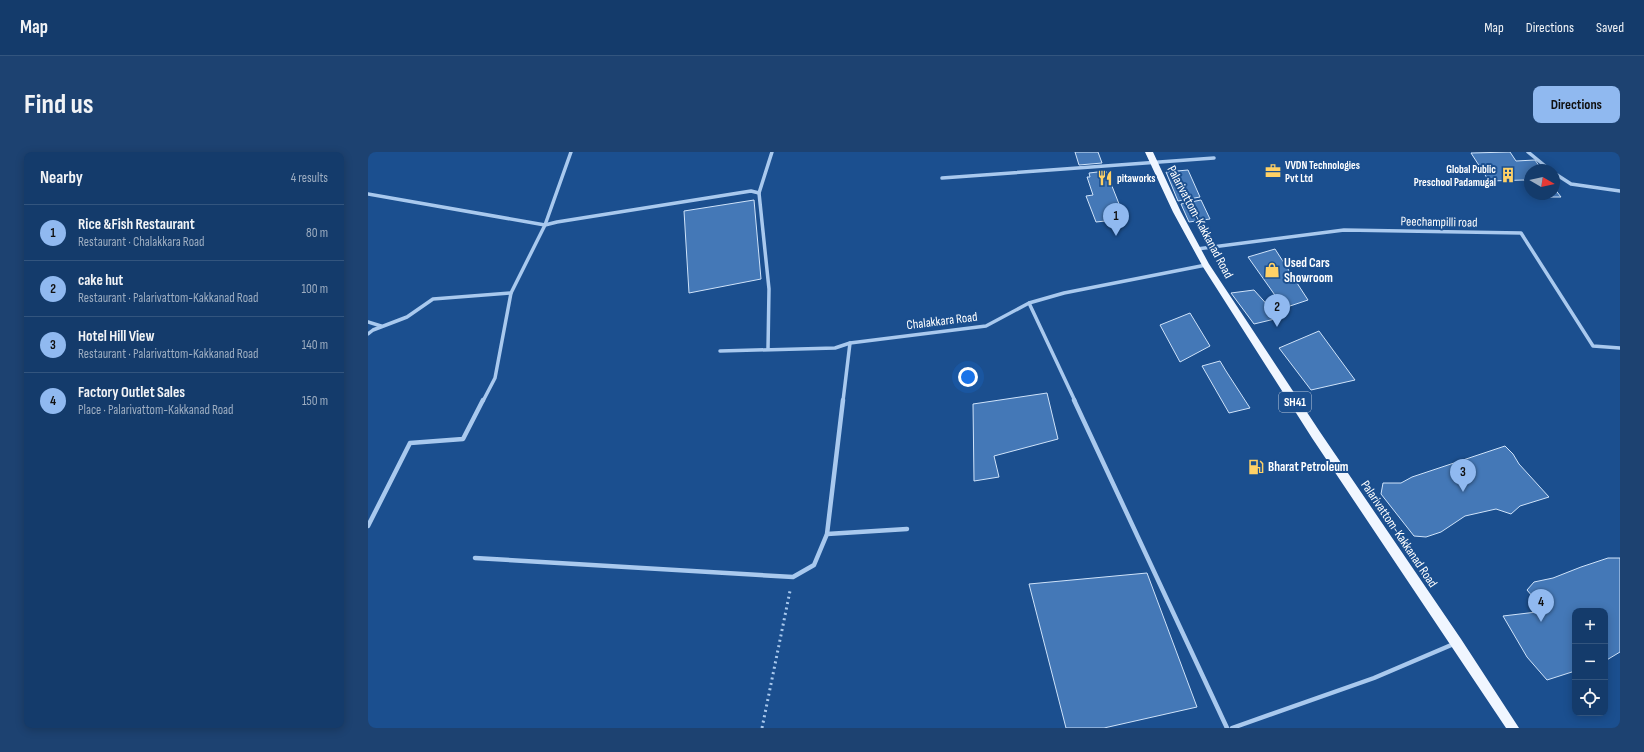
<!DOCTYPE html>
<meta charset="utf-8">
<style>
body{margin:0;font-family:"Sofia Sans Condensed",sans-serif;background:#1d4271;color:#f1f3f6}
.controls{position:absolute;right:12px;bottom:12px;display:grid;overflow:hidden;border-radius:8px;box-shadow:0 2px 10px #0003}
.controls button{width:36px;height:36px;display:grid;place-items:center;padding:0;border:0;border-bottom:1px solid #33557e;background:#143b6b;color:#f1f3f6;font:20px sans-serif}
.compass{position:absolute;left:1156px;top:12px;width:36px;height:36px;border-radius:50%;background:#143b6b;box-shadow:0 2px 10px #0003;rotate:99deg}
.you{position:absolute;left:600px;top:225px;width:14px;height:14px;margin:-10px;border:3px solid #fff;border-radius:50%;background:#1a73e8;box-shadow:0 0 0 6px #1a73e833}
.badge{display:grid;place-items:center;width:26px;height:26px;border-radius:50%;background:#90b9f0;color:#111;font-size:13px;font-weight:700}
.pin{position:absolute;translate:-50% -33px;filter:drop-shadow(0 1px 2px #0008)}
.pin::after{content:'';position:absolute;top:21px;width:14px;height:12px;background:inherit;clip-path:polygon(0 0,100% 0,50% 100%)}
.list{margin:0;padding:0;list-style:none}
h2{display:flex;justify-content:space-between;align-items:center;height:52px;margin:0;padding:0 16px;font-size:17px}
h2 small{font-size:13px;font-weight:400;color:#9dadc1}
.list li{display:grid;grid-template-columns:26px 1fr auto;gap:12px;align-items:center;box-sizing:border-box;height:56px;padding:0 16px;border-top:1px solid #33557e}
.list b{display:block;font-size:15px;white-space:nowrap}
.list p{margin:0;font-size:13px;white-space:nowrap;color:#9dadc1}
.list em{font-size:13px;font-style:normal;color:#9dadc1}
.icon{flex:none;width:22px;height:22px;fill:none;stroke:currentColor;stroke-width:2;stroke-linecap:round;stroke-linejoin:round}
.map{position:relative;flex:none;width:1252px;height:576px;overflow:hidden;border-radius:8px}
header{display:flex;align-items:center;gap:24px;box-sizing:border-box;height:56px;padding:0 20px;background:#143b6b;border-bottom:1px solid #33557e}
header strong{font-size:19px}
nav{display:flex;gap:22px;margin-inline-start:auto;font-size:14px}
.intro{display:flex;align-items:center;justify-content:space-between;box-sizing:border-box;height:96px;padding:0 24px}
h1{margin:0;font-size:28px}
.button{padding:10px 18px;border-radius:8px;background:#90b9f0;color:#111;font-size:14px;font-weight:700}
main{display:flex;gap:24px;padding:0 24px}
aside{flex:1;background:#143b6b;border-radius:8px;box-shadow:0 2px 10px #0003}
.map>svg:first-child{display:block}
</style>
<header>
<strong>Map</strong>
<nav><a>Map</a><a>Directions</a><a>Saved</a></nav>
</header>
<div class="intro"><h1>Find us</h1><a class="button">Directions</a></div>
<main>
<aside>
<h2>Nearby<small>4 results</small></h2>
<ul class="list">
<li><span class="badge">1</span><div><b>Rice &amp;Fish Restaurant</b><p>Restaurant · Chalakkara Road</p></div><em>80 m</em></li>
<li><span class="badge">2</span><div><b>cake hut</b><p>Restaurant · Palarivattom-Kakkanad Road</p></div><em>100 m</em></li>
<li><span class="badge">3</span><div><b>Hotel Hill View</b><p>Restaurant · Palarivattom-Kakkanad Road</p></div><em>140 m</em></li>
<li><span class="badge">4</span><div><b>Factory Outlet Sales</b><p>Place · Palarivattom-Kakkanad Road</p></div><em>150 m</em></li>
</ul>
</aside>
<div class="map">
<svg width="1252" height="576" viewBox="0 0 1252 576">
<rect width="100%" height="100%" fill="#1b4f8f"/>
<g fill="#4478b7" stroke="#cfe3fa">
<path d="M707,0H730L734,11L711,13Z"/>
<path d="M1142,0L1148,9L1167,8L1174,18H1162V37L1156,28L1121,29L1103,1Z"/>
<path d="M820,18L832,45L810,49L798,20Z"/>
<path d="M738,19L757,67L728,70L718,44L725,43L719,25H722L721,21Z"/>
<path d="M1186,36L1193,45H1167L1165,42H1186Z"/>
<path d="M386,48L393,127L321,141L316,59Z"/>
<path d="M833,48L842,67L821,70L813,52Z"/>
<path d="M907,97L940,148L916,156L880,105Z"/>
<path d="M886,138L911,166L886,172L863,141Z"/>
<path d="M822,161L842,194L812,210L792,173Z"/>
<path d="M951,179L987,228L943,238L911,196Z"/>
<path d="M852,209L858,219L882,256L861,261L834,214Z"/>
<path d="M679,241L690,287L626,304L631,325L606,329L605,252Z"/>
<path d="M1137,294L1145,302L1151,312L1181,345L1152,354L1143,362L1128,357L1097,364L1073,380L1058,385L1046,384L1013,342L1015,331H1033L1044,325Z"/>
<path d="M1240,406H1252V500L1237,509V459H1207V519L1179,528L1159,505L1135,464L1177,459L1159,438L1166,430L1185,426L1213,415Z"/>
<path d="M779,421L829,555L736,576H698L661,432Z"/>
</g>
<g fill="none" stroke-linecap="round" stroke-linejoin="round">
<path stroke="#a9c9ee" stroke-width="3" stroke-dasharray="2 3.5" stroke-linecap="butt" d="M394,576L422,439"/>
<g stroke="#a9c9ee" stroke-width="3.5">
<path d="M1160,0L1182,18"/>
<path d="M1186,21L1203,32L1252,39"/>
<path d="M574,26L846,6"/>
<path d="M391,41L404,0"/>
<path d="M0,42L177,73L203,0"/>
<path d="M829,97L976,78L1153,81L1225,194L1252,196"/>
<path d="M661,151L707,249"/>
<path d="M0,170L13,174"/>
<path d="M0,182L5,178L39,165L65,147L143,141"/>
<path d="M352,199L467,196L482,191L618,174L661,151L696,141L838,113"/>
<path d="M115,249L127,226L143,141L177,73L189,70L383,39L391,41L401,137L400,197"/>
<path d="M475,249L482,191"/>
</g>
<g stroke="#a9c9ee" stroke-width="4.5">
<path d="M706,248L859,576"/>
<path d="M0,374L42,291L95,287L115,248"/>
<path d="M459,382L539,377"/>
<path d="M107,406L425,425L446,413L459,382L475,248"/>
<path d="M864,576L1006,526L1088,491"/>
</g>
<path fill="#f0f6ff" fill-rule="evenodd" d="M777,0H785L813,60L841,112L952,280L1093,487L1151,576H1138L944,286L835,115L805,60Z"/>
</g>
<defs>
<symbol id="office-bare" viewBox="-9 -9 18 18"><path d="M-6-3h4V-5.5h4V-3h4V5H-6ZM-1-4.5V-3h2v-1.5ZM-6 0V1H6V0Z" fill="#ffd166" stroke="#1b4f8f" stroke-width="2.5" paint-order="stroke"/></symbol>
<symbol id="building-bare" viewBox="-9 -9 18 18"><path d="M-4-6H4V6H1V3H-1V6H-4ZM-2.5-4.3h1.7v1.8h-1.7ZM.8-4.3h1.7v1.8H.8ZM-2.5-1h1.7V.8h-1.7ZM.8-1h1.7V.8H.8Z" fill="#ffd166" stroke="#1b4f8f" stroke-width="2.5" paint-order="stroke"/></symbol>
<symbol id="restaurant-bare" viewBox="-9 -9 18 18"><path d="M-5-6h1v4h1v-4h1v4h1v-4h1v5L-1.5 .5V6h-2V.5L-5-1ZM5-6V6H3V1.5H1.5Q1.5-4 5-6Z" fill="#ffd166" stroke="#1b4f8f" stroke-width="2.5" paint-order="stroke"/></symbol>
<symbol id="shop-bare" viewBox="-9 -9 18 18"><path d="M-5-2.5h2.3a2.7 3.5 0 0 1 5.4 0H5L5.5 6h-11ZM-1.5-2.5h3a1.5 2.3 0 0 0-3 0Z" fill="#ffd166" stroke="#1b4f8f" stroke-width="2.5" paint-order="stroke"/></symbol>
<symbol id="fuel-bare" viewBox="-9 -9 18 18"><path d="M-5.5-6h7V0h2V4h1.3V-2.5L3-4.5l.8-.8L6-3V5H2.5V1h-1V6h-7ZM-4.2-4.7v3.2H.2V-4.7Z" fill="#ffd166" stroke="#1b4f8f" stroke-width="2.5" paint-order="stroke"/></symbol>
</defs>
<g fill-rule="evenodd">
<use href="#office-bare" x="894" y="8" width="22" height="22"/>
<use href="#building-bare" x="1129" y="12" width="22" height="22"/>
<use href="#restaurant-bare" x="726" y="15" width="22" height="22"/>
<use href="#shop-bare" x="893" y="107" width="22" height="22"/>
<use href="#fuel-bare" x="877" y="304" width="22" height="22"/>
</g>
<g text-anchor="middle" dominant-baseline="central" stroke-width="4" stroke-linejoin="round" paint-order="stroke">
<g font-size="11" font-weight="bold" fill="#fff" stroke="#1b4f8f" text-anchor="start">
<text x="917" y="13">VVDN Technologies<tspan x="917" dy="13">Pvt Ltd</tspan></text>
<text x="1128" y="17" text-anchor="end">Global Public<tspan x="1128" dy="13">Preschool Padamugal</tspan></text>
<text x="749" y="26">pitaworks</text>
</g>
<rect fill="#1b4f8f" stroke="#bbcadd" stroke-width="1" x="911" y="240" width="32" height="20" rx="3"/>
<g font-size="12" font-weight="bold" fill="#fff">
<text x="927" y="250">SH41</text>
</g>
<g font-size="13" fill="#fff" stroke="#1b4f8f">
<text transform="translate(832 70) rotate(62)">Palarivattom-Kakkanad Road</text>
<text transform="translate(1071 70) rotate(1)">Peechampilli road</text>
<text transform="translate(574 169) rotate(-7)">Chalakkara Road</text>
<text transform="translate(1031 382) rotate(56)">Palarivattom-Kakkanad Road</text>
</g>
<g font-size="13" font-weight="bold" fill="#fff" stroke="#1b4f8f" text-anchor="start">
<text x="916" y="111">Used Cars<tspan x="916" dy="15">Showroom</tspan></text>
<text x="900" y="315">Bharat Petroleum</text>
</g>
</g>
</svg>
<div class="controls">
<button>+</button>
<button>−</button>
<button><svg class="icon" aria-label="locate" viewBox="0 0 24 24"><circle cx="12" cy="12" r="6"/><path d="M12 2v4M12 18v4M2 12h4M18 12h4"/></svg></button>
</div>
<svg class="compass" viewBox="-18 -18 36 36"><path d="M0-13l5 13h-10z" fill="#e53935"/><path d="M0 13l5-13h-10z" fill="#9dadc1"/></svg>
<div class="you"></div>
<div class="pin badge" style="left:748px;top:84px">1</div>
<div class="pin badge" style="left:909px;top:175px">2</div>
<div class="pin badge" style="left:1095px;top:340px">3</div>
<div class="pin badge" style="left:1173px;top:470px">4</div>
</div>
</main>
